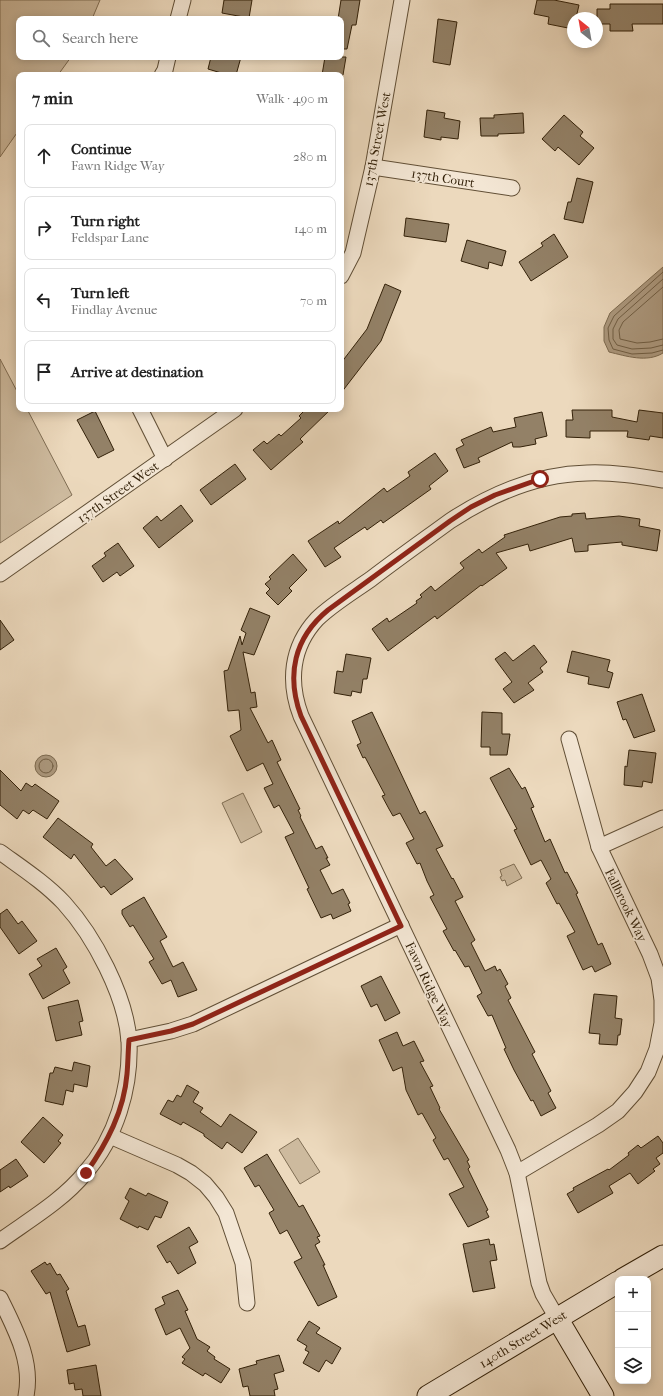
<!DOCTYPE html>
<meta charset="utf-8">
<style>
body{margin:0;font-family:"IM FELL French Canon",serif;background:#f2f2f2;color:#222}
.controls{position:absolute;right:12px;bottom:12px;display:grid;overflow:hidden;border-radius:8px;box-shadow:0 2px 10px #0003}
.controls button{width:36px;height:36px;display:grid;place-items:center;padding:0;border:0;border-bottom:1px solid #e0e0e0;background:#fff;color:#222;font:20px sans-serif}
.compass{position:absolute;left:567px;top:12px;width:36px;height:36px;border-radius:50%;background:#fff;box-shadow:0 2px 10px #0003;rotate:329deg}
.stop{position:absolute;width:12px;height:12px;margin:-9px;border:3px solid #8f2418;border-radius:50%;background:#fff}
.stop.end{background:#8f2418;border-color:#fff;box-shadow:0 1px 4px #0008}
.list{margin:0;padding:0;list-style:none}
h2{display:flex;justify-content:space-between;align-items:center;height:52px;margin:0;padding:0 16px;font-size:17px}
h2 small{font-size:13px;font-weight:400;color:#767676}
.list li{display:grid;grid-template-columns:26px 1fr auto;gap:12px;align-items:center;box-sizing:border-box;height:64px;margin:0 8px 8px;padding:0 8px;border:1px solid #e0e0e0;border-radius:8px}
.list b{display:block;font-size:15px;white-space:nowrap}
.list p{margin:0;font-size:13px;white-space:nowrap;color:#767676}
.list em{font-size:13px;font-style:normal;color:#767676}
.icon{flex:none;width:22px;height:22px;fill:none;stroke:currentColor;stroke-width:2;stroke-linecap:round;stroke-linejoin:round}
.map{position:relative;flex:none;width:663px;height:1396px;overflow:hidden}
.search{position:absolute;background:#fff;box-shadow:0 2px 10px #0003;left:16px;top:16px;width:328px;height:44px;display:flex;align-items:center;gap:10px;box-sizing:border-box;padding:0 14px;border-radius:8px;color:#767676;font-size:15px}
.panel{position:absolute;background:#fff;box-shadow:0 2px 10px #0003;left:16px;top:72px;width:328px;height:340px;border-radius:8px}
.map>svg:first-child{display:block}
</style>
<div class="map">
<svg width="663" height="1396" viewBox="0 0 663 1396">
<rect width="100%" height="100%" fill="#ecd9bd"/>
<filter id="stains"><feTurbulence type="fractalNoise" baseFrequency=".005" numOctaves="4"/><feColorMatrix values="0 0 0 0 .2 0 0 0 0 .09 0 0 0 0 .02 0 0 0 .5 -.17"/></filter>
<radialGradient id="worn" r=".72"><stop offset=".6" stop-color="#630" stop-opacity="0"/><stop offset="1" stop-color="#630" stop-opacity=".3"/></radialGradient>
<g fill="#cdba9e" stroke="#806e54">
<path d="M0,0H100L92,19H19V57H71L58,75H19V130L0,157Z"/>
<path d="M0,359L19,395V409H27L72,495L0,543Z"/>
<path d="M243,793L262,832L241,843L222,803Z"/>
<path d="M514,864L522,878L507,886L505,880L502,881L500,877L502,876L500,870Z"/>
<path d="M298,1138L320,1172L300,1184L279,1150Z"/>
</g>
<g fill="#ad9a80" stroke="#7c6a50">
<path d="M663,267V353C647,363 626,356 609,352L604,341V327L610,313Z"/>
<circle cx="46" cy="766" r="11"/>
</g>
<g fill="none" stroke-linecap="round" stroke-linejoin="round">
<g stroke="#705e44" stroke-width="1">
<path d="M663,272L614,316L608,328L609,340L613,349L632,354L652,353L663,350"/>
<path d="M663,279L618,319L613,329V339L617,345L632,349L651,348L663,345"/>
<path d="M663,287L623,322L619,330L620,339L637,343L650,342L663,339"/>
<circle cx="46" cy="766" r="7"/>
</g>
</g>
<g fill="#938167" stroke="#332109">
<path d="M224,0H252L249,18L222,13Z"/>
<path d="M341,0H360L356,25H352L347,49H341V19H338Z"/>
<path d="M537,0H554L579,5L576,18H573V29L548,24L549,17L534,14Z"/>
<path d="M610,4H663V24H632L633,31H610V24H597V9H610Z"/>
<path d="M438,19L457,22L450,65L433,62Z"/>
<path d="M211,57H241L236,75H228L208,69Z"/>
<path d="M325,57H346L343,75H322Z"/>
<path d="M427,110L445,113L444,118L460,121L458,139L441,137V140L424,137Z"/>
<path d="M523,113L524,133L498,134V136H481L480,118H494V115Z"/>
<path d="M564,115L583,132L580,136L594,148L579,165L558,147L555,151L542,139Z"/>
<path d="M577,178L593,182L583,223L564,219L568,202H571Z"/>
<path d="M406,218L449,224L446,242L404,236Z"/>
<path d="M554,234L568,257L531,281L519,262L543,246L541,243Z"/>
<path d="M467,240L506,251L502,266L489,262L488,269L461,261Z"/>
<path d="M385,284L401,291L381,341L341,393V363L367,329Z"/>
<path d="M306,409H331L300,439L303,442L271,470L253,450L264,441L267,444L279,434L281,436L301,418L299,416Z"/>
<path d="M572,410H612V417L637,422L639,410L663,413V438L650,436L649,440L627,437L628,431H590V438L566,437V420H573Z"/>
<path d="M95,411L114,450L98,458L77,420Z"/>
<path d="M542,412L547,436L535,439L536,444L520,447H513L512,442L478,458L480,462L464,468L456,449L464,445L461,440L491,427L493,432L516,427L514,418Z"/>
<path d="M435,453L448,471L429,486L431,489L383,523L381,520L367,530L365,527L334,548L341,557L325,567L308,541L338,521L339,524L384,488L387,492L410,476L408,472Z"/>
<path d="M235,464L246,479L211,505L200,490Z"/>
<path d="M181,505L193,521L159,548L143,528L157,516L161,521Z"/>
<path d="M585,513L586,519L619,516L640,519L639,526L660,530L657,551L622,545V542L588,545V551L575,552L572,538L530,551L528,544L496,553L507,568L482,586L481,585L437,619L435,616L388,651L372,629L387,618L389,622L417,603L416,601L422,597L420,595L431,586L435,591L464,568L460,563L479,549L482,553L505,537L504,535L560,517L572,516V514Z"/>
<path d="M118,543L134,566L120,576L117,572L103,582L92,566L106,556L104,553Z"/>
<path d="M293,554L307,570L289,588L292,591L278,605L266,593L270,589L265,584L271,579L269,577Z"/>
<path d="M250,608L270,616L254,655L243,652L251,693L255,692L257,707L250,708L268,743L272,740L281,760L277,762L300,809L298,810L301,816L300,817L316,849L322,846L328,858H326L330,865L320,870L332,894L343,889L350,903L348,904L351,911L333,919L331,914L321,918L307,889L309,888L285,837L294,833L279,805L274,808L264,788L273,784L263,763L247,771L230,736L241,730L239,710L228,711L224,671L228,670L240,636L242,645L246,633L241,630Z"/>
<path d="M0,620L14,640L0,650Z"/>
<path d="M534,645L547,662L540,668L543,672L528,683L534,690L514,703L503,689L512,682L495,659L505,652L513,661Z"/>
<path d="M572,651L610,660L607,671L613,673L609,688L588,684L589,677L567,672Z"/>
<path d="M346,654L371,658L367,679H363L361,693L352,691L351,696L334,693L337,671L343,672Z"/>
<path d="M642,694L655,731L634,738L626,719L623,720L617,702Z"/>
<path d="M372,712L420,814L425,811L443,846L436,849L452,879L453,878L463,897L455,901L475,940L471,943L485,971L495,966L497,971L500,969L508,984L505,986L511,998L508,1000L535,1052L532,1054L551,1091L548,1093L556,1108L541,1116L533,1100L531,1101L514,1070L504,1049L506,1048L492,1015L488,1016L477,996L482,993L469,966L465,967L455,950L454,951L443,931L447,929L430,897L434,895L427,881L420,863L417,864L406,843L414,839L400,813L393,816L389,809L382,796L385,795L365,757L363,758L357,745L361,743L352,721Z"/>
<path d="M482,712L502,713V734H510L507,755H490V747H481Z"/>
<path d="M629,750L656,753L652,783L643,781L642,787L624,785L625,766L627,767Z"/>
<path d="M509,768L522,789L525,787L534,807L531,808L545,842L550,839L565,873L567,872L578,893L576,894L598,945L602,943L611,964L595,972L592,966L583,970L567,936L575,932L559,903L557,904L546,883L551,879L541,860L531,865L514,830L517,829L490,778Z"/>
<path d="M0,770L21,791L26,783L32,787L35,784L59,801L47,819L33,810L29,814L23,810L17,819L0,805Z"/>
<path d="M58,818L93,844L91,847L106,866L115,859L133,879L111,895L104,886L101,888L74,854L71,859L43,837Z"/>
<path d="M144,897L167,937L160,941L173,967L183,962L197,990L178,997L171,980L162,984L149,962L154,959L133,925L130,927L122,914V910Z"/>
<path d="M7,909L18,924L22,921L37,941L19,954L0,927V914Z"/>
<path d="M56,948L67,967L63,970L70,983L43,999L29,974L42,966L37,959Z"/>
<path d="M381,976L400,1013L385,1021L377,1004L371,1007L361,986Z"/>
<path d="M594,994L617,996L615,1018L622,1019L620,1035H618L617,1045L599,1044L600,1034L589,1033Z"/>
<path d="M78,1000L83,1021L79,1022L82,1035L56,1041L48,1007Z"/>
<path d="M397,1032L403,1046L414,1041L424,1061L420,1062L433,1086L430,1087L440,1108L439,1109L469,1160L467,1161L470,1167L468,1169L488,1210L486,1211L489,1217L468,1227L449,1194L464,1187L448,1158L444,1160L433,1140L436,1138L422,1113L418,1115L406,1090L402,1067L393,1071L379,1040Z"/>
<path d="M74,1062L90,1066L87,1087L74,1084L73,1092L66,1090L63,1105L45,1101L50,1073H53L55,1067L72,1071Z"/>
<path d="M187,1085L199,1092L193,1102L203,1108L200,1112L221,1127L230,1114L257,1132L242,1153L227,1142L222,1149L204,1136V1134L183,1122L181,1125L160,1114L168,1100L173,1102L177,1095L181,1097Z"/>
<path d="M43,1117L63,1135L58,1141L61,1143L44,1163L21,1142Z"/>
<path d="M658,1136L663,1143V1153L656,1158L660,1164L653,1169L655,1171L638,1184L630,1173L609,1186L613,1193L578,1213L567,1194L574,1190L573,1188L608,1169L609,1170L629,1155L628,1153L638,1145L641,1148Z"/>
<path d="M267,1154L299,1207L303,1205L320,1236L317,1237L320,1242L315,1245L325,1265H323L337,1297L318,1306L294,1262L302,1258L287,1230L280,1234L269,1213L274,1210L259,1185L255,1187L244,1168Z"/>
<path d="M16,1159L28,1176L10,1188L9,1186L0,1192V1170Z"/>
<path d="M130,1188L146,1196L148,1193L168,1202L161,1218L155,1216L148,1230L139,1226L138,1228L120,1219L129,1201L125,1198Z"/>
<path d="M189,1227L198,1242L189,1247L196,1263L178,1274L170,1261L167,1263L157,1246Z"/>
<path d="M489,1239L490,1245L494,1244L497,1260L490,1261L495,1288L473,1292L463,1244Z"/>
<path d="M45,1262L47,1265L50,1263L57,1275L60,1274L69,1289L66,1291L78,1327L85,1325L90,1345L67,1352L50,1292L46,1294L31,1271Z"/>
<path d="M178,1290L188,1310L185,1311L197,1339L210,1347L207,1351L215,1357L214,1359L230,1369L221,1383L205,1373L203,1376L182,1363L185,1359L182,1357L190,1348L180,1328L166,1335L155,1309L165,1304L162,1297Z"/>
<path d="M309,1321L320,1328L316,1333L341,1348L332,1364L326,1360L319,1372L303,1363L309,1352L305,1350L307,1346L297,1340Z"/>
<path d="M279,1355L284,1371L274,1374L278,1389L274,1390L275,1396H250L248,1386L243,1387L239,1369L257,1364L256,1361Z"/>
<path d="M96,1365L101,1396H83L82,1389L75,1390L74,1383L69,1384L67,1370Z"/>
</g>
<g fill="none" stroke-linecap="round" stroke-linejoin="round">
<defs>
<g id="street">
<path d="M178,19L183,0"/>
<path d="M162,75L165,70L168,57"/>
<path d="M373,167L512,188"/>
<path d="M341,276L353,253L373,167L402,0"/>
<path d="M140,409L165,459"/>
<path d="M0,574L235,409"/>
<path d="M599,847L663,818"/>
<path d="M0,852C22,868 45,883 64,903C94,936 126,996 129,1041C131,1088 116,1138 85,1173C62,1201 29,1220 0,1241"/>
<path d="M129,1040L171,1031L193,1024L401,925"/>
<path d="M110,1136L177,1165L191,1173L205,1184L216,1197L226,1213L243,1263L247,1303"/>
<path d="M517,1173L598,1125L618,1111L635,1092L648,1072L657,1049L662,1023V1000L659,978L650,954L599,847L569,739"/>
<path d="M0,1298C15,1329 33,1361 26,1396"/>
<path d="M557,1318L543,1294L539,1283L521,1192L517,1173L508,1150L301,716C288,682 291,647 317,619C331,605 354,591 371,579C397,559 424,540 450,521C491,494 537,474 587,473C613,472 638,476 663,480"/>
</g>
<g id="secondary">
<path d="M623,1279L663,1256"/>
<path d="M557,1318L603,1396"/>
<path d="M428,1396L618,1282"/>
</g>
</defs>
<use href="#street" stroke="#614f36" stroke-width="17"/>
<use href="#secondary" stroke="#332109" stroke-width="23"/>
<use href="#street" stroke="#f3e6d4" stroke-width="15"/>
<use href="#secondary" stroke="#f3e6d4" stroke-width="21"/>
</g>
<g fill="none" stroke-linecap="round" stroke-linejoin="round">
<path stroke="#8f2418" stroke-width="5" d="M86,1173C107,1143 124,1111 127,1074C128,1063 128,1052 129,1040L171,1031L193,1024L401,926L301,716C286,675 294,638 328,610L450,521L471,507L495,495L540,479"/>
</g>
<g text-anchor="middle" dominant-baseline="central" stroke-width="3.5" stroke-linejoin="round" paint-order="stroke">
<g font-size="13" fill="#332109" stroke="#f3e6d4">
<text transform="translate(377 139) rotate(-79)">137th Street West</text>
<text transform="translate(443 178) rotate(9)">137th Court</text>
<text transform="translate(118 492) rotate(-35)">137th Street West</text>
<text transform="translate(626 905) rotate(64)">Fallbrook Way</text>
<text transform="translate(429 985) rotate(65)">Fawn Ridge Way</text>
<text transform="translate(523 1339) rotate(-31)">140th Street West</text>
</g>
</g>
<rect width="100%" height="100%" filter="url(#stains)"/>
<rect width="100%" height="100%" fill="url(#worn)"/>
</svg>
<div class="controls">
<button>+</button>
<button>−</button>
<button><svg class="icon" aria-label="layers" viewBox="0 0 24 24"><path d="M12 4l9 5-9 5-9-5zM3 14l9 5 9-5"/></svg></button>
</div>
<svg class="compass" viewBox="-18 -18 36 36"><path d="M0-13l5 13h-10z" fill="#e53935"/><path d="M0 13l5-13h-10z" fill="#767676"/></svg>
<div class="stop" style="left:540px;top:479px"></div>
<div class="stop end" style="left:86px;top:1173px"></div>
<div class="search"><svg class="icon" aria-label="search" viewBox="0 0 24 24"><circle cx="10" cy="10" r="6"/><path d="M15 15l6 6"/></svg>Search here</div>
<section class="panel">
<h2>7 min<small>Walk · 490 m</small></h2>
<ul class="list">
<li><svg class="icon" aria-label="ahead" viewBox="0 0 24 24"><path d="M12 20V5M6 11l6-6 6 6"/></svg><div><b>Continue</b><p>Fawn Ridge Way</p></div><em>280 m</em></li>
<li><svg class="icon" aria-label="right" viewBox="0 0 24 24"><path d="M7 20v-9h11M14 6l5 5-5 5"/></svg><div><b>Turn right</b><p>Feldspar Lane</p></div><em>140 m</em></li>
<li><svg class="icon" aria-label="left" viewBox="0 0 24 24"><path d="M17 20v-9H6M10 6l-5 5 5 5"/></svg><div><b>Turn left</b><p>Findlay Avenue</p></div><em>70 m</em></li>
<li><svg class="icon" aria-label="arrive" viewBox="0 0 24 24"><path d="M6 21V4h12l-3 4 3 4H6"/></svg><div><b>Arrive at destination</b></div></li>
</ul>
</section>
</div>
